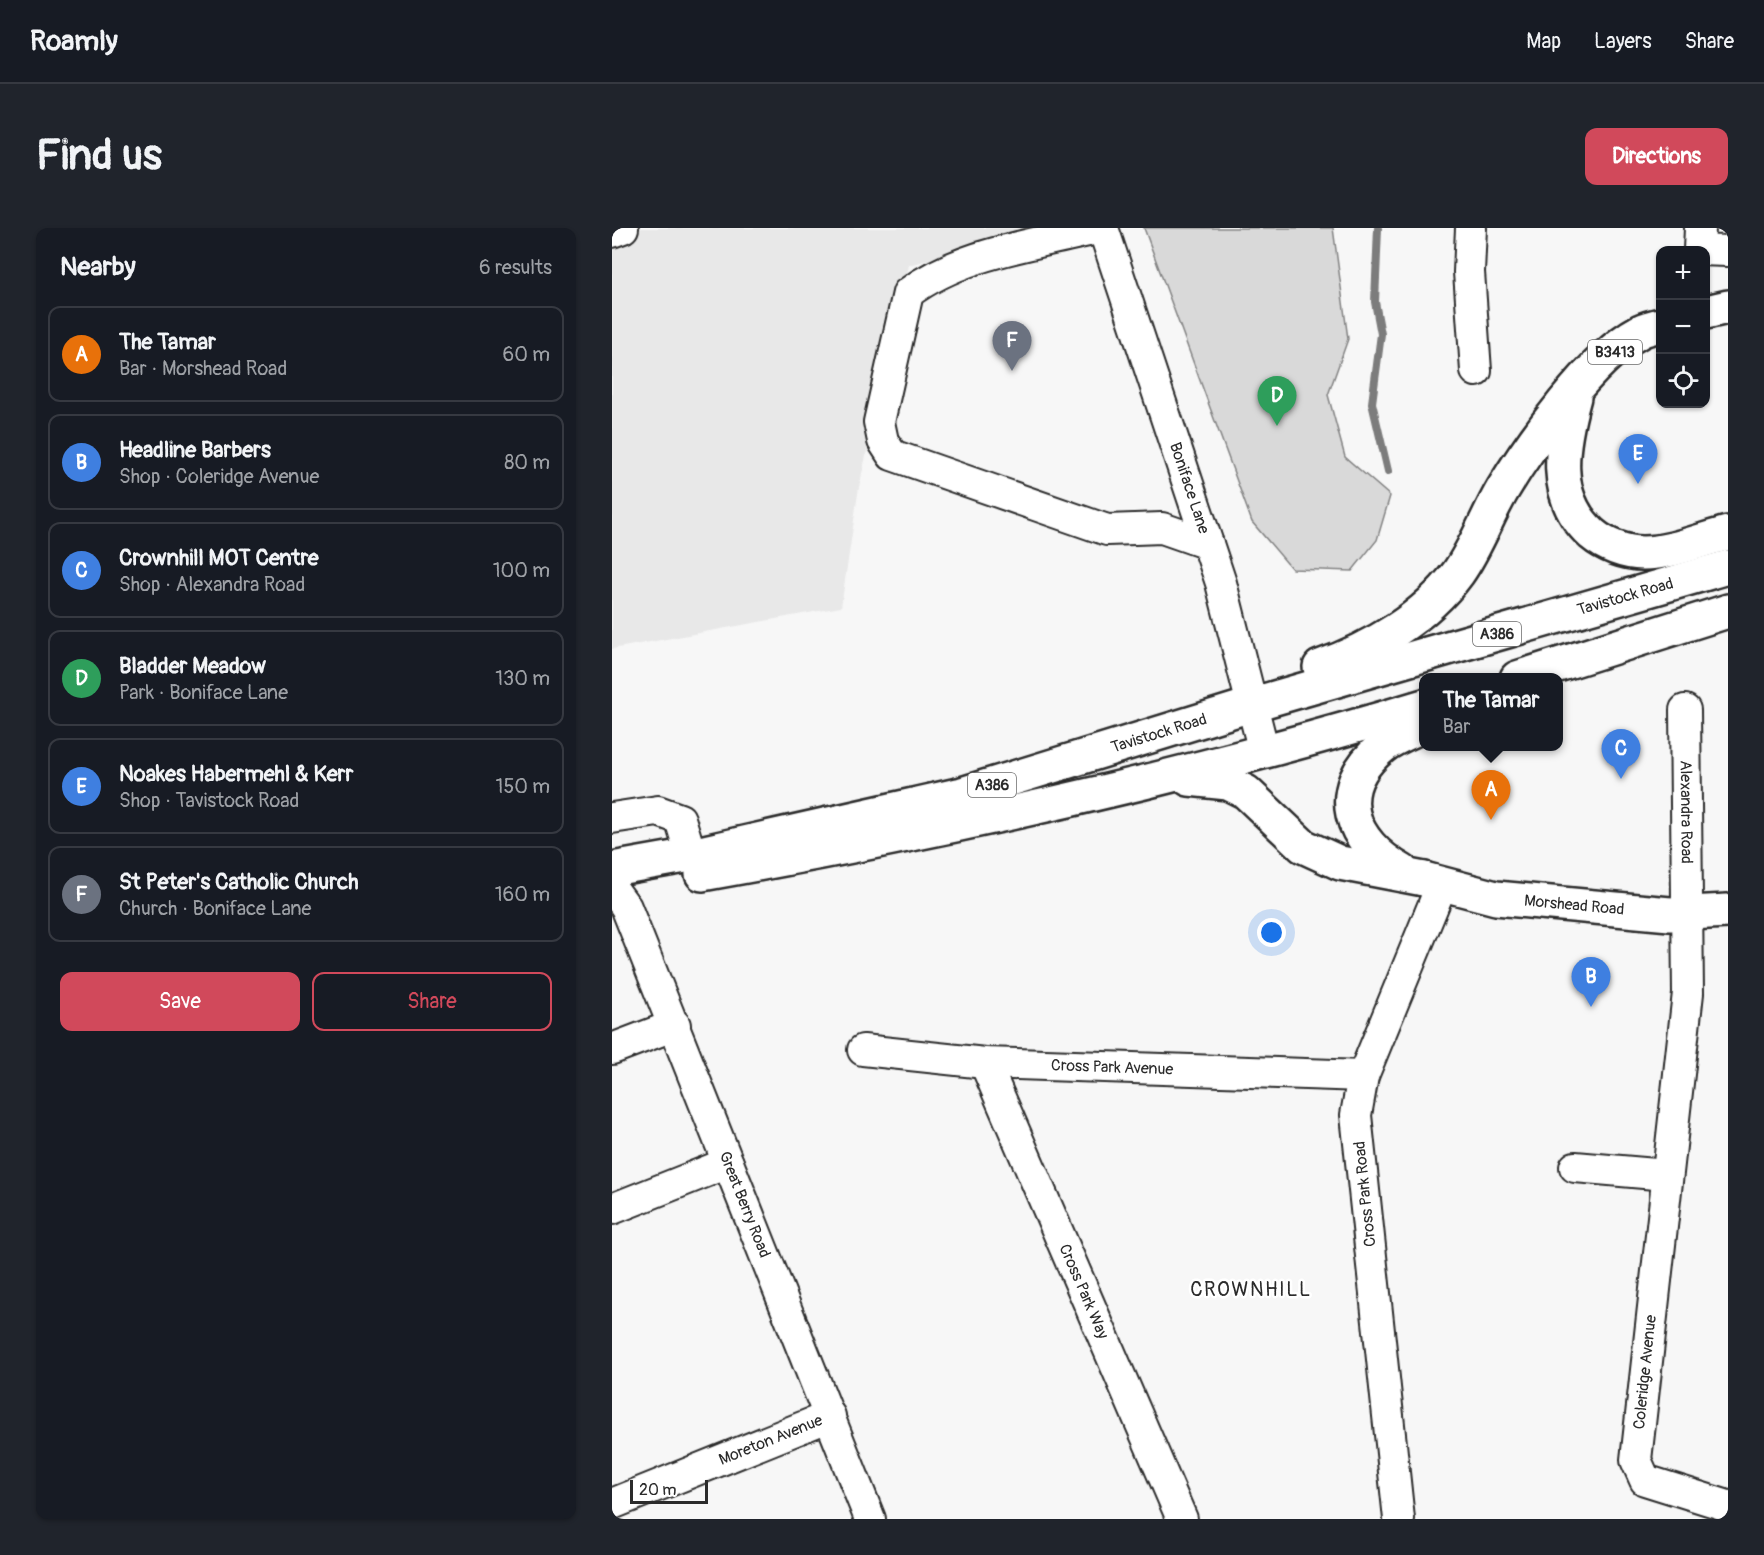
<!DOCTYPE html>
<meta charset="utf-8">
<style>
body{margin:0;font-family:Pangolin,sans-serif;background:#20242c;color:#f1f3f6}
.controls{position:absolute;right:18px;top:18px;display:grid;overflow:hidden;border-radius:12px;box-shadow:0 2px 4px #0004}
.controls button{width:54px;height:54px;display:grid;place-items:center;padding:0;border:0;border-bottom:2px solid #363941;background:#171b24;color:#f1f3f6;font:30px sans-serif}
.scale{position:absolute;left:18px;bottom:15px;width:78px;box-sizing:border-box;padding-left:6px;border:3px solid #2b2b2b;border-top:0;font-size:16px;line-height:21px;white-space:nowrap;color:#2b2b2b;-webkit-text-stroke:4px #fff;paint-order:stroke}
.you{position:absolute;left:660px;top:705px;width:21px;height:21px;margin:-15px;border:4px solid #fff;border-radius:50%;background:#1a73e8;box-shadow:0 0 0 9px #1a73e833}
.badge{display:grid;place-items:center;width:39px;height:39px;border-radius:50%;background:#d1495b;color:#fff;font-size:20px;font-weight:700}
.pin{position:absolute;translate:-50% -50px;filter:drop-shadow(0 2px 3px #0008)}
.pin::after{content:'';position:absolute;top:32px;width:21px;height:18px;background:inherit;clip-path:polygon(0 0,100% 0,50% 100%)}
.popup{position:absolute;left:807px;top:445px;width:144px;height:78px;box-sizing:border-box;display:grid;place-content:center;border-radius:12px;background:#171b24;filter:drop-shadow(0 2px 4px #0005);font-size:20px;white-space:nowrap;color:#9ea1a6}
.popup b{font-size:22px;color:#f1f3f6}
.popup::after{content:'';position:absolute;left:50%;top:100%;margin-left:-12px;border:12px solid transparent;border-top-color:#171b24}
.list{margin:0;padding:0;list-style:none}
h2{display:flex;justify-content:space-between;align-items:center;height:78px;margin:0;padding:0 24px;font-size:26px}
h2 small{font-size:20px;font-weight:400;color:#9ea1a6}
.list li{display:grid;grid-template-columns:39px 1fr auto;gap:18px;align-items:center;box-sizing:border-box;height:96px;margin:0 12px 12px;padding:0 12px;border:2px solid #363941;border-radius:12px}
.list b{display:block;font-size:22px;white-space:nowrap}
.list p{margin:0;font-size:20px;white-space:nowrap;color:#9ea1a6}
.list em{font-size:20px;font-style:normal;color:#9ea1a6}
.actions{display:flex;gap:12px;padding:18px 24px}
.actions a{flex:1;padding:14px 0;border:2px solid #d1495b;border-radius:12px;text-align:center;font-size:21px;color:#d1495b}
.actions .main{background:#d1495b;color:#fff}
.icon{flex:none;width:33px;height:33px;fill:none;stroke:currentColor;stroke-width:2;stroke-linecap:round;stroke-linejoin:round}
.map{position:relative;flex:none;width:1116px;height:1291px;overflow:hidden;border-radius:12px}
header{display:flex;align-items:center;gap:36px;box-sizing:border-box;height:84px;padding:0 30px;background:#171b24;border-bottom:2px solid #363941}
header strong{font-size:28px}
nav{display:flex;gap:33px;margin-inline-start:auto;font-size:21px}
.intro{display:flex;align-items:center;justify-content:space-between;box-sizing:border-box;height:144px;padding:0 36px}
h1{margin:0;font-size:42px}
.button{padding:15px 27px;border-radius:12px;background:#d1495b;color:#fff;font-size:21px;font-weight:700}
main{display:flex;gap:36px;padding:0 36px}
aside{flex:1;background:#171b24;border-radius:12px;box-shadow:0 2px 4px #0004}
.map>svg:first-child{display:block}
</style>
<header>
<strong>Roamly</strong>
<nav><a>Map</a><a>Layers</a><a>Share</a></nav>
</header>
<div class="intro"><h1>Find us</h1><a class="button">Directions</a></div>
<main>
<aside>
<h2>Nearby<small>6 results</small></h2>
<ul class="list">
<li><span class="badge" style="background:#e8710a">A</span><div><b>The Tamar</b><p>Bar · Morshead Road</p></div><em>60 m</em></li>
<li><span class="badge" style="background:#3f7fe0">B</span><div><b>Headline Barbers</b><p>Shop · Coleridge Avenue</p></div><em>80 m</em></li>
<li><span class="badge" style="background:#3f7fe0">C</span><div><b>Crownhill MOT Centre</b><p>Shop · Alexandra Road</p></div><em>100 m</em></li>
<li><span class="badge" style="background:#2e9e5b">D</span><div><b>Bladder Meadow</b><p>Park · Boniface Lane</p></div><em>130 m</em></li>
<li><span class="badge" style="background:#3f7fe0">E</span><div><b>Noakes Habermehl &amp; Kerr</b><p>Shop · Tavistock Road</p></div><em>150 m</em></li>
<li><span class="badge" style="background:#6b7280">F</span><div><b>St Peter's Catholic Church</b><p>Church · Boniface Lane</p></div><em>160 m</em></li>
</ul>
<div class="actions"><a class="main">Save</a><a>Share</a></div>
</aside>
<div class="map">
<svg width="1116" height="1291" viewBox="0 0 1116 1291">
<rect width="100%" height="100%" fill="#f7f7f7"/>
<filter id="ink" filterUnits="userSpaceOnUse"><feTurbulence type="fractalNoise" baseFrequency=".0167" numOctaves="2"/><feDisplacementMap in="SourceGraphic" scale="12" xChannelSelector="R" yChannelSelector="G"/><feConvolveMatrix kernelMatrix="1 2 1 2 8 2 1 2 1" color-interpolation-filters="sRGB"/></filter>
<g filter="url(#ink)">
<path fill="#e8e8e8" d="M0,0H439L297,37L247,259L229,379L0,421Z"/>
<path fill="#d9d9d9" stroke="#828282" stroke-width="1.5" d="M532,0H721L736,111L716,167L733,229L778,268L765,312L740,343L680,341L640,294Z"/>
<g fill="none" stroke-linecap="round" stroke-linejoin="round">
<path stroke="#7b7b7b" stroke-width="8" d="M766,0L763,74L769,106L760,175L776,243"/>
<defs>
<g id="minor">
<path d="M488,0C423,17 350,24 296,65L267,194L271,213L280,227L495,302L550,300L596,316"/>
<path id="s1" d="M491,0L609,355L652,524"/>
<path d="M859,0L857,44L864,143"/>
<path d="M1088,0L1087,22L1116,23"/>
<path d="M0,4L11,0"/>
<path id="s2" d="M1073,482L1076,765L1024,1232L1033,1252L1116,1278"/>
<path d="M0,590L46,583L68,591L79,627"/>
<path id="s3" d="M3,664L14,679L258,1291"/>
<path d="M0,821L63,797"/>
<path id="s4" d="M251,822L373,835L751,848"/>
<path id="s5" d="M373,835L570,1291"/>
<path d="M963,939L1055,947"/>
<path d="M0,981L116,935"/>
<path id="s6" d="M0,1276L218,1188"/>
<path d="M787,1291L744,887L751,848L830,656"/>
</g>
<g id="major">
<path id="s7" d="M812,651L884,670L1058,686L1116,683"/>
</g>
<g id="highway">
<path d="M1094,84L1116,79"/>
<path d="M962,169C949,217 939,269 980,306C993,317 1013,325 1031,325C1058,325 1089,312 1116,305"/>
<path d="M708,439C759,421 813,390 846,345C864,320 875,288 891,261C918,216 980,129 1027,104C1033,100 1042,99 1048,97"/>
<path d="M905,450L1116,383"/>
<path d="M577,551L616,555L634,564L691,618L728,635L812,651"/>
<path id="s8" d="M0,641L79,627L350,566L642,476L1116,339"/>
<path d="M790,643C738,614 718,562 770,519C781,510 798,504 812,497"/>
<path d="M90,646C334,603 574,550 812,478"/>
</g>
</defs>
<use href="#minor" stroke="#2b2b2b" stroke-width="34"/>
<use href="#major" stroke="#2b2b2b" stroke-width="38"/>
<use href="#highway" stroke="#2b2b2b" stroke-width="38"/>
<use href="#minor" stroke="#fff" stroke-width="30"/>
<use href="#major" stroke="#fff" stroke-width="33"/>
<use href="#highway" stroke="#fff" stroke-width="33"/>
</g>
</g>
<g text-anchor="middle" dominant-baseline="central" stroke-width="5" stroke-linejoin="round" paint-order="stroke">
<g fill="#fff" stroke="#6b6b6b" stroke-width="1.5">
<rect x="976" y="112" width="54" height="24" rx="4.5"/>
<rect x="861" y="394" width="48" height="24" rx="4.5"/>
<rect x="356" y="545" width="48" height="24" rx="4.5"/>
</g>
<g font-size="15" font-weight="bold" fill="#2b2b2b">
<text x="1003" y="124">B3413</text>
<text x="885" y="406">A386</text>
<text x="380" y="557">A386</text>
</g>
<g font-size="16" fill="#2b2b2b" stroke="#fff">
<text stroke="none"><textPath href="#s1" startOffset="274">Boniface Lane</textPath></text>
<text stroke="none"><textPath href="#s8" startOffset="1050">Tavistock Road</textPath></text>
<text stroke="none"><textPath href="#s8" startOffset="564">Tavistock Road</textPath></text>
<text stroke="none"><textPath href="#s2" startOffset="102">Alexandra Road</textPath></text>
<text stroke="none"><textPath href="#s7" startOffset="153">Morshead Road</textPath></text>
<text stroke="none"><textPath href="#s4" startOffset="250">Cross Park Avenue</textPath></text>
<text transform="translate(753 966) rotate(-96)">Cross Park Road</text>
<text stroke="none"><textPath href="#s3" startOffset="339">Great Berry Road</textPath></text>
<text stroke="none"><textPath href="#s5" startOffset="249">Cross Park Way</textPath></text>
<text transform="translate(1033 1144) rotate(-84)">Coleridge Avenue</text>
<text stroke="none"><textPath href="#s6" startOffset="171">Moreton Avenue</textPath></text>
</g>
<g font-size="20" letter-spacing="1.5" fill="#2b2b2b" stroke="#fff">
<text x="639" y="1061">CROWNHILL</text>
</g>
</g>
</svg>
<div class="controls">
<button>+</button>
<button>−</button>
<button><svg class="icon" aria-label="locate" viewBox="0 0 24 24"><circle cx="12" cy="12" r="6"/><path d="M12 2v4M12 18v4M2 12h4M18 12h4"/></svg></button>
</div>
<div class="scale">20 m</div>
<div class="you"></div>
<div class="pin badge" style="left:879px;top:592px;background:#e8710a">A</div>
<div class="popup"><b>The Tamar</b>Bar</div>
<div class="pin badge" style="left:979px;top:779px;background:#3f7fe0">B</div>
<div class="pin badge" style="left:1009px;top:551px;background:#3f7fe0">C</div>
<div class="pin badge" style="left:665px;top:198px;background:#2e9e5b">D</div>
<div class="pin badge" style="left:1026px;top:256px;background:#3f7fe0">E</div>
<div class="pin badge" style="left:400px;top:143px;background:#6b7280">F</div>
</div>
</main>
